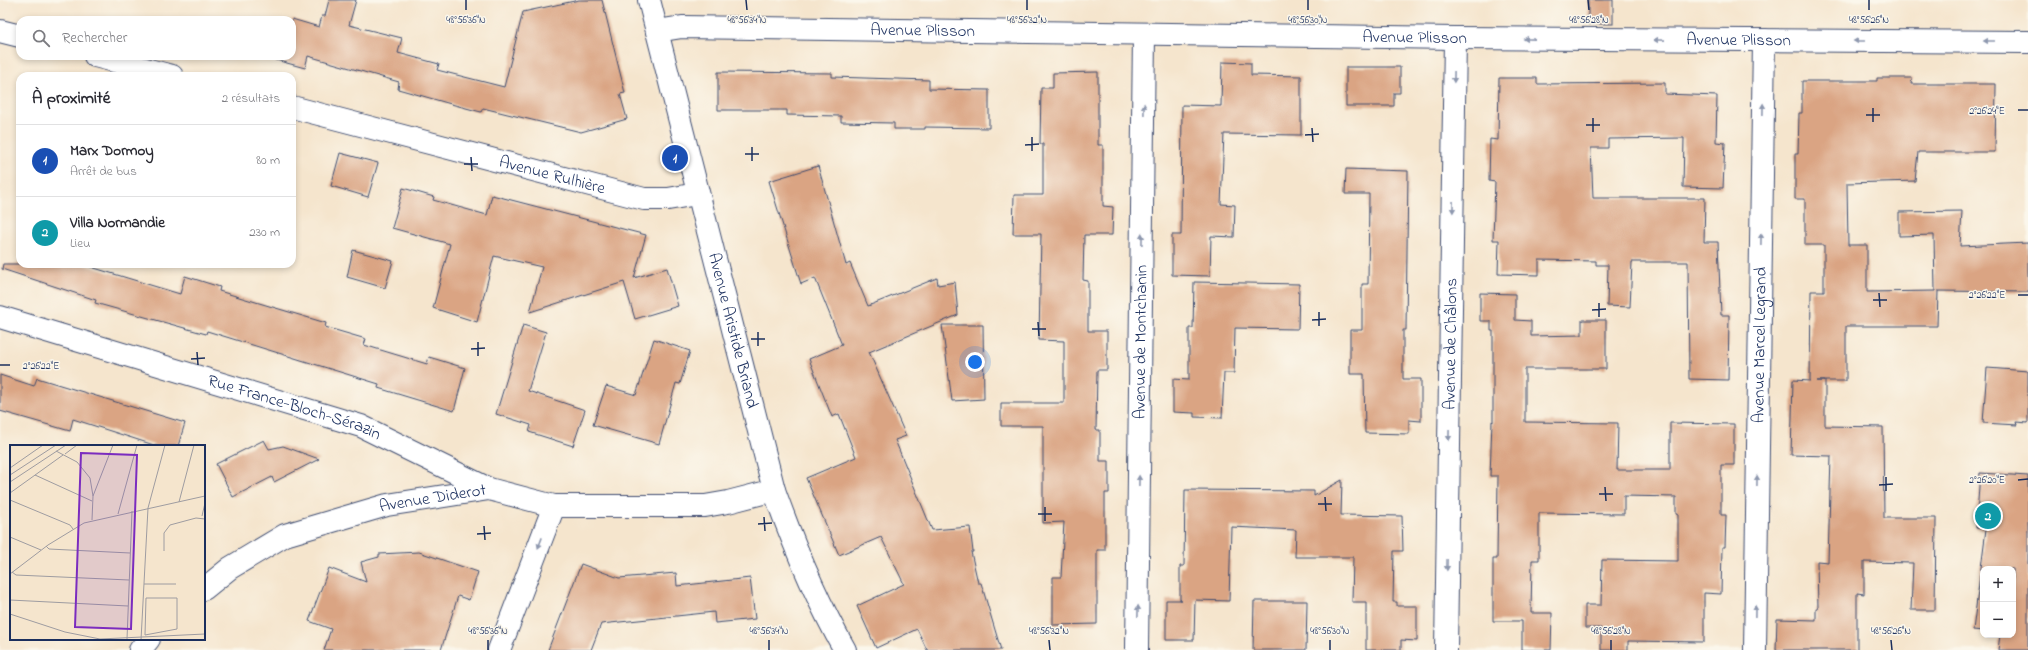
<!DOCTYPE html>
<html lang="fr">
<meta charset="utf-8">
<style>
body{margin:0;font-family:"Indie Flower",sans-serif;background:#f7f7f7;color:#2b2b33}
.controls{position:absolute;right:12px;bottom:12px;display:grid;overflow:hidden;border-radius:8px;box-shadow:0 2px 6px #0003}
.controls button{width:36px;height:36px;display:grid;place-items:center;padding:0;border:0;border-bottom:1px solid #e1e1e2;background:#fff;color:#2b2b33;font:20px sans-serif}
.you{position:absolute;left:975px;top:362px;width:14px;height:14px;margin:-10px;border:3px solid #fff;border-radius:50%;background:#1a73e8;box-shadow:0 0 0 6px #1a73e833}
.badge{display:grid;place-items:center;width:26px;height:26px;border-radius:50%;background:#2563eb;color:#fff;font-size:13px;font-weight:700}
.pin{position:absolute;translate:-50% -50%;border:2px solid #fff;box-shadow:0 1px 4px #0006}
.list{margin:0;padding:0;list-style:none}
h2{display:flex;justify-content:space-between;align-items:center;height:52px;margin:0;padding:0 16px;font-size:17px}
h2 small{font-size:13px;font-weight:400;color:#7c7c81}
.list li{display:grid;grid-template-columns:26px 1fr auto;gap:12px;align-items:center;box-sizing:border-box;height:72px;padding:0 16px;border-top:1px solid #e1e1e2}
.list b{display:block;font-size:15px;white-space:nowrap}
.list p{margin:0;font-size:13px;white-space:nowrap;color:#7c7c81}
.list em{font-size:13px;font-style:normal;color:#7c7c81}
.icon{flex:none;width:22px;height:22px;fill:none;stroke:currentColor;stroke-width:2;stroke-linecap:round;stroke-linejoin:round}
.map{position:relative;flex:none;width:2028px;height:650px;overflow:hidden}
.search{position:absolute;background:#fff;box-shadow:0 2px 6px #0003;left:16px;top:16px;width:280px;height:44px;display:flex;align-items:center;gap:10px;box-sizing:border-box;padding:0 14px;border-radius:12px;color:#7c7c81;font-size:15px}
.panel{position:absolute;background:#fff;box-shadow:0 2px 6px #0003;left:16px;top:72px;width:280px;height:196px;border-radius:12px}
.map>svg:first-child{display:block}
</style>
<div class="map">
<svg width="2028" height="650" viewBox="0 0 2028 650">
<rect width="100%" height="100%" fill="#fbf7ec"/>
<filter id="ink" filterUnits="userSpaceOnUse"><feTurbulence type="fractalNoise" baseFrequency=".025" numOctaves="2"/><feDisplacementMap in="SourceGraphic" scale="8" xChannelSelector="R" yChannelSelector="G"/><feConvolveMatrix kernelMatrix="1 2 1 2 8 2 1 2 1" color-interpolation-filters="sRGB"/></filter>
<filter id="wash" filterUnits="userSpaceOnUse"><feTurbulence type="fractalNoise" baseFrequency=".012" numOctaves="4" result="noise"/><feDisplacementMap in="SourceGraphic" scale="16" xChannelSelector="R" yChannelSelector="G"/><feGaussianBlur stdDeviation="0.9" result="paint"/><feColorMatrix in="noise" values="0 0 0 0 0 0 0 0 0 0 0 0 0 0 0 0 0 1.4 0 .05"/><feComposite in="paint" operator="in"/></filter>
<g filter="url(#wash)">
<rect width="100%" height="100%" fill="#f5e5cd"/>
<g id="blocks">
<g fill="#daa483">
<path d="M329,0H356L349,25L402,38L398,53L439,64L437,70L504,87L523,12L579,0H602L625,93L620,94L627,119L581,132L483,108L481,112L451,104L398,89L399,82L308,56L305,68L265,57L292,56V19L319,27L322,16H325Z"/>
<rect x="1588" y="0" width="25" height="24"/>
<path d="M1222,62L1251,63V75L1301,76V135L1224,134L1221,204L1235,205L1234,237L1211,236L1210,276L1172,275V235H1181L1182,105L1221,106Z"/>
<path d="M1346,67H1400V93H1394V106H1346Z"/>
<path d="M718,72L832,73V77L929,80V89L989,90V128L925,127V129H894V123L841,122V116L787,115V110H718Z"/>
<path d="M1098,72V145H1103V206L1113,207L1112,235H1084L1083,280L1088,281V331H1107V370H1097L1096,430H1100V461H1109V493H1105V550H1097V624L1053,625V577H1061L1064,522L1043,523V426H1001V403H1064V341L1039,340L1041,234H1013L1014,195H1043V144H1040L1041,88H1053V73Z"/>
<path d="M1499,78H1537V84L1665,83V94L1717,96L1716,142L1725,143L1723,188L1683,187L1684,138L1608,139V148H1591L1593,198H1705L1704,242H1718L1721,315H1729L1728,380L1689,379L1688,262H1632L1630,307L1607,306L1608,265H1596V261L1539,260V275L1498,274L1499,240H1493L1495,182L1489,181L1490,139L1498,140Z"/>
<path d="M1877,78H1912L1911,84H1996L1995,152H1918L1915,181L1847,183L1848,245H1867V292L1935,291L1934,235L1899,236V212L1962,211L1960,246L2028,243V292L1938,291L1937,326H1846V381H1817H1825V426L1883,427L1884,518H1936L1935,610H1911L1913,563L1864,562V594L1857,593V650H1776L1777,619L1816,620V608H1818L1817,561L1828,562L1831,456L1791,455L1793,380L1810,381L1811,291H1824V245H1805V199H1795V154H1798L1799,113H1802V81H1877Z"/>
<path d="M340,153L378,163L368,197L331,186Z"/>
<path d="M818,166L846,265L850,263L868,306L937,278L938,285L955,282L958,315L869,352L906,436L895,440L932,530L970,527L973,552H971L978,583H981L1001,650H927L917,629L876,648L857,606L904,584L881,537L839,555L806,478L856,457L839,414L832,417L809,359L842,345L815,278L801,284L769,181Z"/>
<path d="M1346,169L1408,171L1406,330H1403V379H1421V421L1409,420V434L1365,433L1364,374H1350V330H1362V284H1368L1369,194H1345Z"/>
<path d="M403,188L434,197L433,200L487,215L492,195L646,235L634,278L667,268L678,306L635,319L624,282L530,312L542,267L494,256L477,322L433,308L450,244L392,228Z"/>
<path d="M353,250L393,261L385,288L347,277Z"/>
<path d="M3,264H81L180,294L185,276L220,287L219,291L326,323L325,327L366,339L364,345L427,364L429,357L465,368L454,411L378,388L379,384L207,331L206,334L95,303L96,300L2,269Z"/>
<path d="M1194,282L1299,284L1298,329L1235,328L1234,373H1224L1222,418L1194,417V413L1173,412V379L1189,380V328H1193Z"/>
<path d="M1480,293L1515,294V320L1531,321V336L1582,335V320H1606V369H1525V422L1618,423L1617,470H1670V423L1734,424V465H1721V515H1726L1725,547H1722L1721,594L1704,593V642L1628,641V650H1601V628H1585V605H1601L1602,560L1678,561V515L1676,514V497L1624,496V514L1539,513V560H1532L1531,613H1552L1551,650H1522V621H1493V559H1497L1498,476H1490L1492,421L1493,422V331H1491V321H1480Z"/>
<path d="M523,325L546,332L528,391L585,410L573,446L529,432L531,425L496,414Z"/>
<path d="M942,325H983L984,399L952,401Z"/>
<path d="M654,339L690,351L680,384L676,383L659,444L593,425L606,386L636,395Z"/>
<path d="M1987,368L2028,371V423L2016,422L2017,425L1983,423Z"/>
<path d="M0,375L34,386L37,378L185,423L178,446H157L73,419L70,431L0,411Z"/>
<path d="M264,440L269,449L283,446L319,459L274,482L272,477L233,497L216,464Z"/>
<path d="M1980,473L2028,476V650H1998L2000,635H2013V569H1983V631L1973,630L1986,529L1976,528Z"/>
<path d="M1342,480L1341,515L1402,516L1403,551H1394L1393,602H1397V606H1417V641L1401,640V650H1366V602H1352L1353,557H1295L1296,530L1231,527L1229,601L1195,600L1194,640H1166V600H1182H1180V566H1184L1185,490L1314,491V496Z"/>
<path d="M419,552L478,572L469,600L458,596L441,650H324L331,629L309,621L329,568L366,582L361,562L379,557V554Z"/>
<path d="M581,564L619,578L676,573L677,586L750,578L755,619L715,623L714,612L601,624L591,650H548Z"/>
<path d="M1254,601H1307L1306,650H1253Z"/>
</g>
</g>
</g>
<g filter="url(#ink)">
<use href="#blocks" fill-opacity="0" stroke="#3c4a6f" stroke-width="1"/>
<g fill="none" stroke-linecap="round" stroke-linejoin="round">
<defs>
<g id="minor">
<path d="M0,31L20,36"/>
<path id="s1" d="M657,31L682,27L1455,38L2028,42"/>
<path d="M95,56L172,76"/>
<path id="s2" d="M292,107L644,199H668L697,194"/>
<path id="s3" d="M0,317L361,426L489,489"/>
<path id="s4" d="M204,589L230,568L285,535L387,505L489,489L554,506H705L728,502L774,490"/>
<path d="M140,650L149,639"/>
<path d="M499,650L554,506"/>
<path id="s5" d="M1137,650L1144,34"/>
<path id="s6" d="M1446,650L1455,38"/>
<path id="s7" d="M1755,650L1764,40"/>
</g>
<g id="tertiary">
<path id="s8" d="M649,0L774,490C794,546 816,599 845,650"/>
</g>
</defs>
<use href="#minor" stroke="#3c4a6f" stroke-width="24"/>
<use href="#tertiary" stroke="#3c4a6f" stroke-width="24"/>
<use href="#minor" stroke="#fff" stroke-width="22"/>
<use href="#tertiary" stroke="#fff" stroke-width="22"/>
</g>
<defs><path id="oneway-solid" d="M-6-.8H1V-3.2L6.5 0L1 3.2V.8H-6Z"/></defs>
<g fill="#8d97ae">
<use href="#oneway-solid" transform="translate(1529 39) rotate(-179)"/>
<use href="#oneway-solid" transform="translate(1659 40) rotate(-179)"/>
<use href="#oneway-solid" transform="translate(1859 41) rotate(-180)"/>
<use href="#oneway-solid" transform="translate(1989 41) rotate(-180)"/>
<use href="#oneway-solid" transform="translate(1454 77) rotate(91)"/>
<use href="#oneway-solid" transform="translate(1144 109) rotate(-89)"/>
<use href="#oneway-solid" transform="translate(1763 109) rotate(-89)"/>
<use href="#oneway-solid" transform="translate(1453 207) rotate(91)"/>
<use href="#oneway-solid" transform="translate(1142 239) rotate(-89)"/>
<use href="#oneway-solid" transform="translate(1761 239) rotate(-89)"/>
<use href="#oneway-solid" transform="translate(1449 435) rotate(91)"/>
<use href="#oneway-solid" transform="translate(1139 481) rotate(-89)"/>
<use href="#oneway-solid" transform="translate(1757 481) rotate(-89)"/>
<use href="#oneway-solid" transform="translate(540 543) rotate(111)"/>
<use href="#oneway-solid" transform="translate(1447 565) rotate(91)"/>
<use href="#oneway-solid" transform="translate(1138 611) rotate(-89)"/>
<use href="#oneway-solid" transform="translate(1755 611) rotate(-89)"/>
</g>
</g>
<path fill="none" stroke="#1b2f5e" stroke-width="1.5" d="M466,0V10M746,0L747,10M1027,0V10M1308,0V10M1588,0L1589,10M1869,0V10M1873,108V122M2018,110H2028M1866,115H1880M1593,118V132M1586,125H1600M1312,128L1313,142M1305,135L1319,134M1032,137V151M1025,145L1039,144M752,147V161M745,154H759M471,157L472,171M464,164H478M1879,293L1880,307M2018,295H2028M1873,300H1887M1599,303V317M1592,310L1606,309M1319,312V326M1312,320L1326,319M1038,322L1039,336M1032,329H1046M758,332V346M751,339H765M478,342V356M471,349L485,348M197,352L198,365M191,359L205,358M0,365H10M1886,477V491M2018,480L2028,479M1879,485L1893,484M1605,487L1606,501M1599,494H1613M1325,497L1326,511M1318,504H1332M1045,507V521M1038,514H1052M764,517L765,531M758,524L772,523M484,526L485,540M477,534L491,533M488,640V650M769,640V650M1049,640L1050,650M1330,640V650M1611,640V650M1891,640L1892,650"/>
<g text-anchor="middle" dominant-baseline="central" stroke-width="3" stroke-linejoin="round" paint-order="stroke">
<g font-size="17" fill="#1b2f5e" stroke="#fbf7ec">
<text stroke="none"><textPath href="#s1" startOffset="266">Avenue Plisson</textPath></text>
<text stroke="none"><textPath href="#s1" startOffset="758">Avenue Plisson</textPath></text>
<text stroke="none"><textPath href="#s1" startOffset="1082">Avenue Plisson</textPath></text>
<text stroke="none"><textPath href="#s2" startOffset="269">Avenue Rulhière</textPath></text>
<text stroke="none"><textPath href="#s8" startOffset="341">Avenue Aristide Briand</textPath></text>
<text stroke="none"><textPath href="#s5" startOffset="308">Avenue de Montchanin</textPath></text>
<text stroke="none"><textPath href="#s6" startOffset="306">Avenue de Châlons</textPath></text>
<text stroke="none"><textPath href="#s7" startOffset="305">Avenue Marcel Legrand</textPath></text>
<text stroke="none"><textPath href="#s3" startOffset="308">Rue France-Bloch-Sérazin</textPath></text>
<text stroke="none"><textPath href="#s4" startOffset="250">Avenue Diderot</textPath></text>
</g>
</g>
<g transform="translate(10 445)">
<rect width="195" height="195" fill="#f5e5cd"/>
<path fill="none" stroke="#9e9ca1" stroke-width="1" d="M46,6L67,17L80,33L83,51L82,75M55,9L67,0M0,23L33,0M0,30L46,0M25,30L82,56M0,37L56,0M0,48L53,10M83,51L103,0M0,55L60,80L63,84M169,57L184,0M108,69L127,0M192,71L195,58M0,92L31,105M36,101L39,104L120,108M154,106V88L160,80L186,73L195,74M2,127L6,130L119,135M0,129L38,100L74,78L195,51M134,139H166M136,153H167V184L135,190ZM0,155L118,161M0,169L55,187L90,194L195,189M117,194L122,66M131,195L138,63L155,0"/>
<path fill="#7b2cbf" fill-opacity="0.15" stroke="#7b2cbf" stroke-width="2" d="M71,8L127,10L121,184L65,182Z"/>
<rect width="195" height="195" fill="none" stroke="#1b2f5e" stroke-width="2"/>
</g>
<g font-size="10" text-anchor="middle" fill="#1b2f5e" stroke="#fbf7ec" stroke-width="3" stroke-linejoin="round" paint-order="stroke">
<text x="466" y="23">48°56'36"N</text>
<text x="747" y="23">48°56'34"N</text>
<text x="1027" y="23">48°56'32"N</text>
<text x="1308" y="23">48°56'30"N</text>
<text x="1589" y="23">48°56'28"N</text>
<text x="1869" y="23">48°56'26"N</text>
<text x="1987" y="114">2°26'24"E</text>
<text x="1987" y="298">2°26'22"E</text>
<text x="41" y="369">2°26'22"E</text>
<text x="1987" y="483">2°26'20"E</text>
<text x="488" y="634">48°56'36"N</text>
<text x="769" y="634">48°56'34"N</text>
<text x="1049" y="634">48°56'32"N</text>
<text x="1330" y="634">48°56'30"N</text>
<text x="1611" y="634">48°56'28"N</text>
<text x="1891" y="634">48°56'26"N</text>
</g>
</svg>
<div class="controls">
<button>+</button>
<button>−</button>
</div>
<div class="you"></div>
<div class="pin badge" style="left:675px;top:158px;background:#1a4fb4">1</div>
<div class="pin badge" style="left:1988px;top:516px;background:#0f9aa8">2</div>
<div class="search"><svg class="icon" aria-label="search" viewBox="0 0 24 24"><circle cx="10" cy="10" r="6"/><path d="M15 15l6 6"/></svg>Rechercher</div>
<section class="panel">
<h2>À proximité<small>2 résultats</small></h2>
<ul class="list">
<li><span class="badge" style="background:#1a4fb4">1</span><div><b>Marx Dormoy</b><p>Arrêt de bus</p></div><em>80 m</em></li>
<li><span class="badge" style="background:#0f9aa8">2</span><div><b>Villa Normandie</b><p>Lieu</p></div><em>230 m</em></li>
</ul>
</section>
</div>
